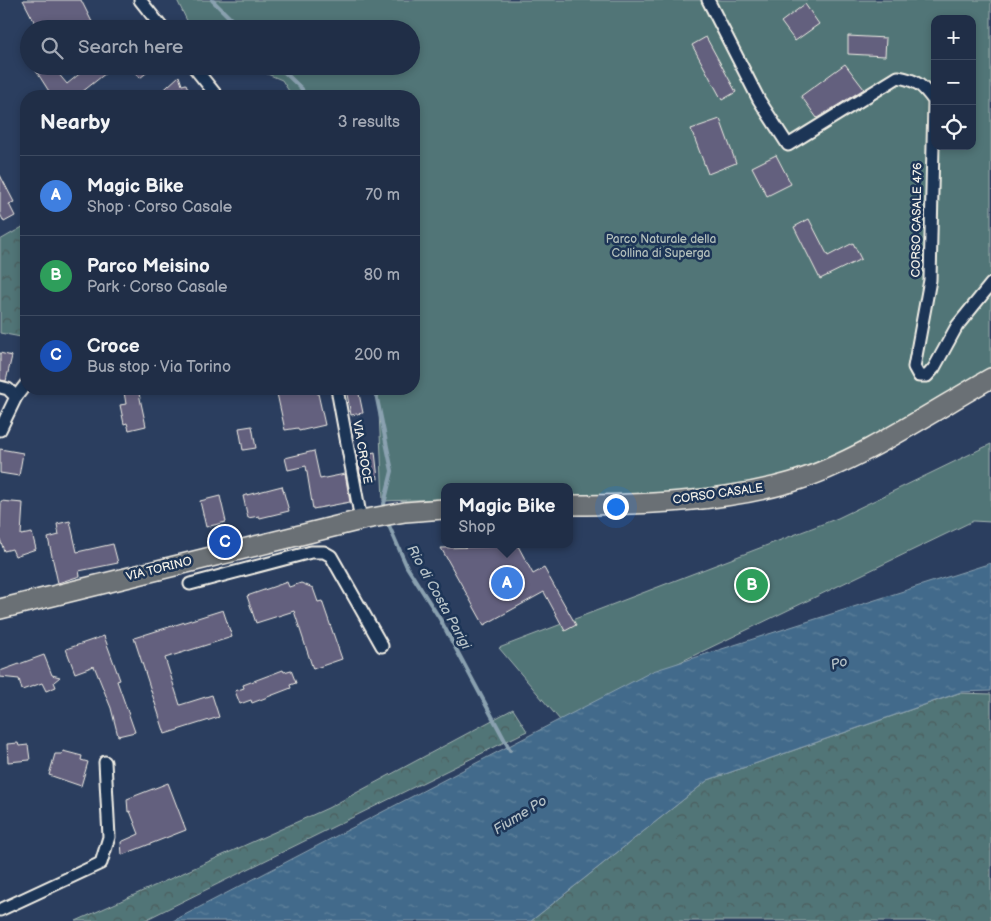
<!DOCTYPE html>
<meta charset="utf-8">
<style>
body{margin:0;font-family:"Balsamiq Sans",sans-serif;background:#28364e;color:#f1f3f6}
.controls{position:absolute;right:15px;top:15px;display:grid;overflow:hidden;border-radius:10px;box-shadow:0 2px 8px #0003}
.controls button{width:45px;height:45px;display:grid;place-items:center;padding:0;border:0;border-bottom:1px solid #3d4a60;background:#202e47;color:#f1f3f6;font:25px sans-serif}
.you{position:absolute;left:615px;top:506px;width:18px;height:18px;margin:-12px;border:4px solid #fff;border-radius:50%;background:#1a73e8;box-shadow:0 0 0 8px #1a73e833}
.badge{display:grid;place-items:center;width:32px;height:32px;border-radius:50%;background:#ff9aa2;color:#fff;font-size:16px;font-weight:700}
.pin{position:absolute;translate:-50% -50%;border:2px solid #fff;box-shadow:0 1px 5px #0006}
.popup{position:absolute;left:441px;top:483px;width:132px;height:65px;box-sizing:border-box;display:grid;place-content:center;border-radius:10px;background:#202e47;filter:drop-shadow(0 1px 4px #0005);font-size:16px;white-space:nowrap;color:#a2a8b4}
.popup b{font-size:19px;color:#f1f3f6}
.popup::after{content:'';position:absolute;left:50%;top:100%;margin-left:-10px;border:10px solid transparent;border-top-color:#202e47}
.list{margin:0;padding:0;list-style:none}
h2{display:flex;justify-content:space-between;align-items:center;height:65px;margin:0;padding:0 20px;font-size:21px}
h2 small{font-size:16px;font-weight:400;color:#a2a8b4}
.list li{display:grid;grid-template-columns:32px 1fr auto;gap:15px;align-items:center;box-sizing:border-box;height:80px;padding:0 20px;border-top:1px solid #3d4a60}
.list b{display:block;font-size:19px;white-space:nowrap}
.list p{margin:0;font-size:16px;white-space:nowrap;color:#a2a8b4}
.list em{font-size:16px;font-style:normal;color:#a2a8b4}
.icon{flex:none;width:28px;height:28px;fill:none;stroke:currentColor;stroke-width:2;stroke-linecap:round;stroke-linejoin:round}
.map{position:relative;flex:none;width:991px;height:921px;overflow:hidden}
.search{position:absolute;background:#202e47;box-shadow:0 2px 8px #0003;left:20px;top:20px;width:400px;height:55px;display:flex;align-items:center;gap:12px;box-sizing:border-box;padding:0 18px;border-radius:28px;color:#a2a8b4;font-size:19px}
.panel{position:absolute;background:#202e47;box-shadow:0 2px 8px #0003;left:20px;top:90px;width:400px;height:305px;border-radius:20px}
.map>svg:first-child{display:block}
</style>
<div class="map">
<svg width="991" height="921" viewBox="0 0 991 921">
<defs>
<pattern id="forest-crowns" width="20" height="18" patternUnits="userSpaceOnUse" patternTransform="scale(1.25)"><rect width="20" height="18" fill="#517577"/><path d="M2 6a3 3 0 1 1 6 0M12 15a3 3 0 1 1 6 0" fill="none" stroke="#4d5e5e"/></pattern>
<pattern id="water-ripples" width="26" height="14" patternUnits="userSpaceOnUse" patternTransform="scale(1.25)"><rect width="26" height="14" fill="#436b8b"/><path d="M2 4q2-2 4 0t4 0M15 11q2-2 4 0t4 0" fill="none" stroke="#5f819b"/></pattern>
</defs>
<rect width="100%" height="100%" fill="#2b3e5f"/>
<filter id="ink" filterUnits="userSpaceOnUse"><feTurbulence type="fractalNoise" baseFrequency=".02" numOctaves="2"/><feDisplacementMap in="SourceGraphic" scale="10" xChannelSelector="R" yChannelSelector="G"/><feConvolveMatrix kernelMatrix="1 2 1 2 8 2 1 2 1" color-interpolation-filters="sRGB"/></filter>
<g filter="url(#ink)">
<g fill="url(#forest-crowns)" stroke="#a2b3b0">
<path d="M26,225V338L0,333V240Z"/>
<path d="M959,693L991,694V921H531L708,780Z"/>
<path d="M513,709L527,731L143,921H76L328,808Z"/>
</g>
<g fill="#517577" stroke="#a2b3b0" fill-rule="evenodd">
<path d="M177,0H991V368L853,451L791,475L738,487L672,493L570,497V487H444V499L383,501L378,389H414V96H292L282,80L248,66H411V29H191ZM935,19H972V146H935Z"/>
<path d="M991,444V522L973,521L560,720L499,648L838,518Z"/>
</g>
<path fill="url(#water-ripples)" stroke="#8aa1b0" d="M991,563V691L961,692L708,780L531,921H173L653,671Z"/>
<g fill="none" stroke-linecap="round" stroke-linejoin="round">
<g stroke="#8aa1b0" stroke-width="4">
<path d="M212,0L241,29"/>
<path d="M278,66L302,89L304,96"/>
<path d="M375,389L392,471L384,504L385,509"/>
<path d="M387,521L407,567L440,619L510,750"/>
</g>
</g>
<g fill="#64607e" stroke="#f4f1e8">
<path d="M23,0H81L93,24L84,29H38Z"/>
<path d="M805,4L819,24L795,41L781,22Z"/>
<path d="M848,36L886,38L885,56L848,54Z"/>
<path d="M706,37L736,92L722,100L692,45Z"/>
<path d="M845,64L864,89L817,118L801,96Z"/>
<path d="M33,66H52L67,84L89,66H101L106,73L77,96H52Z"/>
<path d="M130,66H155L140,78Z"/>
<path d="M179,76L182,85L186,84L191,96H157Z"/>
<path d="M720,119L736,163L708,174L691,129Z"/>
<path d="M776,155L791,184L767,196L752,167Z"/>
<path d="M0,175L14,202L9,204L15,216L4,222L0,214Z"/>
<path d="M809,219L828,256L853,243L861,259L820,279L794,227Z"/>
<path d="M0,353L12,356L6,381L0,380Z"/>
<path d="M138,389L146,426L129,430L127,423L124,424L120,405L126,404L124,392Z"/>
<path d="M276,389H317L325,425L299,431L298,428L285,430Z"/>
<path d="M346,389H358L363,413L351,415Z"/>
<path d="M252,426L256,448L243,450L239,428Z"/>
<path d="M0,449L23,453L19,476L0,473Z"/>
<path d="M314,451L320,479L345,474L350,502L313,509L306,466L288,470L285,458Z"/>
<path d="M375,452L378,479L362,482L357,456Z"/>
<path d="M282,486L289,511L260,518L259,516L248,518L243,496Z"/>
<path d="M220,496L226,522L206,527L200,501Z"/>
<path d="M1,501L23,503L21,535L32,533L36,549L15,556L12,549L4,551L0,539Z"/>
<path d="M70,521L77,552L113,544L118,563L79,571L80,576L58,583L48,538L59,535L57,524Z"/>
<path d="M518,546L533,574L544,568L576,625L565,631L544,592L484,625L441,548Z"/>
<path d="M287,582L289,587L301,583L313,588L318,602L322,601L342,659L313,669L294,611L256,623L247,596Z"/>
<path d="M223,610L232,637L165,658L180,705L212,695L219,717L165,734L134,638Z"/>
<path d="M104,636L120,680L117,681L135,732L118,736L111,708L94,666L75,673L66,649Z"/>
<path d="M44,655L52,675L60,677L54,682L56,687L46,691L42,683L22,690L19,679L0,677V671Z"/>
<path d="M283,670L284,672L291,670L296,683L290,685L291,688L252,703L251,700L240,704L235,691L244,688L243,685Z"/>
<path d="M18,743L19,746L28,745L30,760L8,762L7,744Z"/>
<path d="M63,751L82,756L81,760L88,762L81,786L49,775L55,754H62Z"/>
<path d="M168,783L186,830L122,855L121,842L139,834L130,811L128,812L127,799Z"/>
</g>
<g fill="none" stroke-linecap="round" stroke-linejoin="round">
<defs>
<g id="minor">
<path d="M140,0L163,29"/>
<path d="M708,0L759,100L788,145L898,77C917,80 923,86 934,101L930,280L914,367L919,376H927L934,368L957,326L991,284"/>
<path d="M193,66L217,96"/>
<path d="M0,387L8,389L16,397"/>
<path d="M337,389L361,520"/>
<path d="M0,430L16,397L26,384"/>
<path d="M190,584L311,552H324L331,556L382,646"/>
<path d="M0,910L101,863L109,837L105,762"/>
</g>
<g id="primary">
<path d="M570,505C641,505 724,502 792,482C858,462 931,412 991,378"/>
<path d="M0,609L361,520L405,512L444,509"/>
</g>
</defs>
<use href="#minor" stroke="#f4f1e8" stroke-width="15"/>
<use href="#primary" stroke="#f4f1e8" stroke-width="22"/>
<use href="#minor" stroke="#1d3557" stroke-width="11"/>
<use href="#primary" stroke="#6b6f75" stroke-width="19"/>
</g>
</g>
<g text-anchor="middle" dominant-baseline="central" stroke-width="5" stroke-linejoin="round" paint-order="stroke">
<g font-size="12" fill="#f4f1e8" stroke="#1d3557">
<text transform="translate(917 220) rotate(-89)">CORSO CASALE 476</text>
<text transform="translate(362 452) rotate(80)">VIA CROCE</text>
<text transform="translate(718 494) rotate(-8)">CORSO CASALE</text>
<text transform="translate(159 569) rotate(-14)">VIA TORINO</text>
</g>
<g font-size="12" fill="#b3bfbb" stroke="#1d3557">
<text x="661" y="239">Parco Naturale della<tspan x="661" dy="14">Collina di Superga</tspan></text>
</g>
<g font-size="14" font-style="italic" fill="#b6c2c7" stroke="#1d3557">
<text transform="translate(439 597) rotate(61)">Rio di Costa Parigi</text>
<text transform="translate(839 663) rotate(-17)">Po</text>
<text transform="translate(520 815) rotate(-32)">Fiume Po</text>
</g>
</g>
</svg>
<div class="controls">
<button>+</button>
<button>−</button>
<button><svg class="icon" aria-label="locate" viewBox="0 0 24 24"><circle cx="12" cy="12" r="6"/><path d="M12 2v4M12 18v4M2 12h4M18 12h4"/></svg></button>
</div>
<div class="you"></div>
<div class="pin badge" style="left:507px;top:583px;background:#3f7fe0">A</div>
<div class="popup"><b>Magic Bike</b>Shop</div>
<div class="pin badge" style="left:752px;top:585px;background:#2e9e5b">B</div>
<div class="pin badge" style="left:225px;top:542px;background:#1a4fb4">C</div>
<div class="search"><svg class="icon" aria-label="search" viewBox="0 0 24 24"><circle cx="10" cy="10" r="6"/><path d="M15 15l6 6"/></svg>Search here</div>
<section class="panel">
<h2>Nearby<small>3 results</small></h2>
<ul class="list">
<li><span class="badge" style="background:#3f7fe0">A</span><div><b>Magic Bike</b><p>Shop · Corso Casale</p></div><em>70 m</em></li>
<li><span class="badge" style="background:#2e9e5b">B</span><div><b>Parco Meisino</b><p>Park · Corso Casale</p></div><em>80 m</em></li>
<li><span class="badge" style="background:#1a4fb4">C</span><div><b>Croce</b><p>Bus stop · Via Torino</p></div><em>200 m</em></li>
</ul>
</section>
</div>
